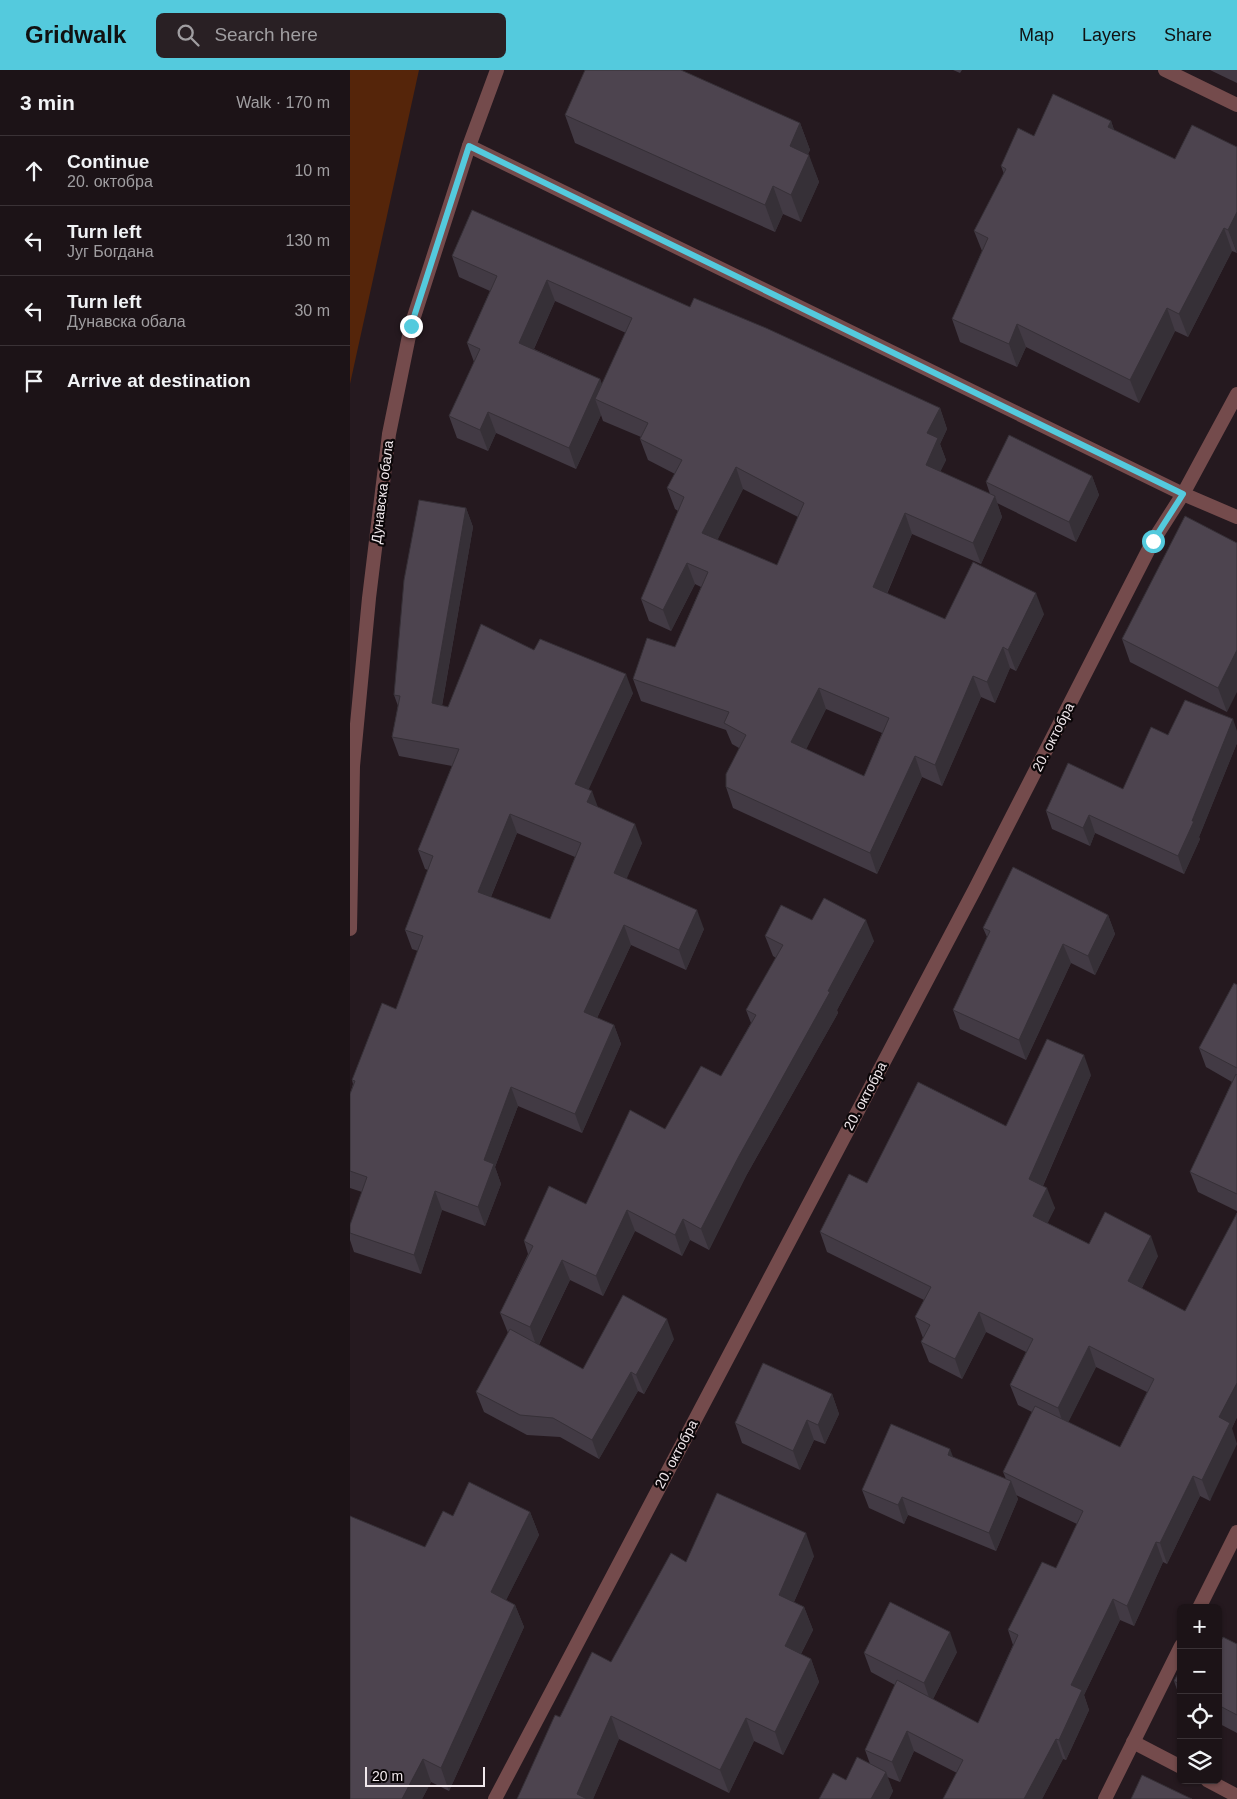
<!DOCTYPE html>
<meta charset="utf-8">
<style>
body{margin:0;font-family:Arial,sans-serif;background:#292024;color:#f1f3f6}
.controls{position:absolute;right:15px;bottom:15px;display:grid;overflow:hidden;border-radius:8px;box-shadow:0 1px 4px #0004}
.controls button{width:45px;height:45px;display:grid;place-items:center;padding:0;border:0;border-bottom:1px solid #3a3236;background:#1c1317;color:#f1f3f6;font:25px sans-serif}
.scale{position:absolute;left:15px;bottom:12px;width:120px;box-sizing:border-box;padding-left:5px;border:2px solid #f1e8ec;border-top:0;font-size:14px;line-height:18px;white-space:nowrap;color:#f1e8ec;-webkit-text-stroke:4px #0b0608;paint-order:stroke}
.stop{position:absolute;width:15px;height:15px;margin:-11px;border:4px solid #54cadd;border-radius:50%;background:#fff}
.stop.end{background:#54cadd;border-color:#fff;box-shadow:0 1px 5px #0008}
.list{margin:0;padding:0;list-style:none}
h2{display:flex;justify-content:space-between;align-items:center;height:65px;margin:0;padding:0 20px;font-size:21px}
h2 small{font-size:16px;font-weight:400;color:#a09ea1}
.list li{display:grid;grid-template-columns:32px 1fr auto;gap:15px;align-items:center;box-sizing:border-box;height:70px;padding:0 20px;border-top:1px solid #3a3236}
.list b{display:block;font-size:19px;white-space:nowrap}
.list p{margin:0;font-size:16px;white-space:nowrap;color:#a09ea1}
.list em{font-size:16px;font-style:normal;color:#a09ea1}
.icon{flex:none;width:28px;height:28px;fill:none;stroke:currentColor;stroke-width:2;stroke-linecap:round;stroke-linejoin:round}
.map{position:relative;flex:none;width:887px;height:1729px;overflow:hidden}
header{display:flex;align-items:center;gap:30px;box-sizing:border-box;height:70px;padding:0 25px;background:#54cadd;color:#111}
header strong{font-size:24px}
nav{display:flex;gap:28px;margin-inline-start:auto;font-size:18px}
.search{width:350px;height:45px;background:#292024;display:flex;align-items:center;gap:12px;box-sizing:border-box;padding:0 18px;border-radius:8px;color:#a09ea1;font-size:19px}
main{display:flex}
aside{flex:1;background:#1c1317}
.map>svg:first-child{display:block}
</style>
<header>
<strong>Gridwalk</strong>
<div class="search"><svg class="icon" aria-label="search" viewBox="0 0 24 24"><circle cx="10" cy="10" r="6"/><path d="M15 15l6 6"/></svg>Search here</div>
<nav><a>Map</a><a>Layers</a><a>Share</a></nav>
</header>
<main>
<aside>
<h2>3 min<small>Walk · 170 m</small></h2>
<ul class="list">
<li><svg class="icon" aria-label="ahead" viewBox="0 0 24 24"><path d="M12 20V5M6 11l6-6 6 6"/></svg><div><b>Continue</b><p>20. октобра</p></div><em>10 m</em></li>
<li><svg class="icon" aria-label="left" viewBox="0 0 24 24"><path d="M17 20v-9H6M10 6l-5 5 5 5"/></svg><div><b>Turn left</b><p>Југ Богдана</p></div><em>130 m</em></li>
<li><svg class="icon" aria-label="left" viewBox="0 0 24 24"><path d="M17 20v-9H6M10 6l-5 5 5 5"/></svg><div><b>Turn left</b><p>Дунавска обала</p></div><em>30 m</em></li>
<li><svg class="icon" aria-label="arrive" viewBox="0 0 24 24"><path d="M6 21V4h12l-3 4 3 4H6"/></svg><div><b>Arrive at destination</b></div></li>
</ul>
</aside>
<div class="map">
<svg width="887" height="1729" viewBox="0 0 887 1729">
<rect width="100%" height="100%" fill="#25191f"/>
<path fill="#55250a" d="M0,0H69L0,314Z"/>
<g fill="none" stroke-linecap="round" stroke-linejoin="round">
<g stroke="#744b4c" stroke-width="14">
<path d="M815,0L887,35"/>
<path d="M119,76L833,424L887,447"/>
<path d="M0,859L3,696L19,528L39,364L61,256L119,76L147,0"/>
<path d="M849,1538L887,1462"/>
<path d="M783,1672L831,1697"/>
<path d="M857,1710L887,1726"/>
<path d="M145,1729L625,819L803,471L833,424L887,324"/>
<path d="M755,1729L831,1576"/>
</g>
</g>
<g fill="#423a44" fill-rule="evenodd">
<path d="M603,0H612L610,3Z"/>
<path d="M860,0H887V13Z"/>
<path d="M215,45L450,53L460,80L458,84L469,112L451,152L433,144L425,162L225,73Z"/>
<path d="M761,51L764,60L825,89L842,55L887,183L882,181L838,267L825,261L789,333L676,277L667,297L610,272L602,249L632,181L624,161L654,104L651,96L684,66Z"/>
<path d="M102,186L340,237L590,338L597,359L590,374L596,390L590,402L640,424L636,412L742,406L749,425L726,472L647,433L652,447L631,494L562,464L537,524L595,549L694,544L666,601L660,598L645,633L631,627L592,716L572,707L527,804L383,738L376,717L389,678L382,674L376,660L291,631L283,609L325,577L351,517L345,514L321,561L299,551L291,529L328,441L325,439L317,418L325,404L298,390L290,369L291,367L253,351L251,345L226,399L146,363L138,381L107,368L99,346L124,292L117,273L140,221L109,207ZM205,231L276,263L252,315L250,309L184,279ZM393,419L448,447L427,495L367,470ZM476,639L532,663L514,706L456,679Z"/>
<path d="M116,438L123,457L92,636L98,637L184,580L283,623L238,720L247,737L292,773L276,809L354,859L336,900L281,875L247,948L264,955L271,974L232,1063L168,1036L145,1097L151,1114L135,1156L92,1140L71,1204L4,1182L0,1170V1155L12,1122L0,1118V1024L3,1014L2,1010L46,939L68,881L62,879L55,860L78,800L75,799L68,780L102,696L49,686L42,667L48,636L44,625ZM167,763L225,787L200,849L141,827Z"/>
<path d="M887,473L877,642L780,592L772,569Z"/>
<path d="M887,661V673L849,767L850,769L834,804L745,763L740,776L702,759L696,741L773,719L818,665Z"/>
<path d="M758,845L765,864L745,905L721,893L676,990L610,959L603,940L637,867L633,858Z"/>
<path d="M462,850L524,871L487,940L488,943L396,1106L359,1180L340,1170L332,1186L285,1161L253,1226L220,1210L189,1275L233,1299L324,1269L294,1324L288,1321L249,1389L210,1367L177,1365L134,1342L126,1322L158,1263L150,1243L178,1184L174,1171L236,1134L371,1006L401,953L396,940L426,888L423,886L415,866Z"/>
<path d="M887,915V1141L848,1122L840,1102L882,1012L856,997L849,978Z"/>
<path d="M741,1005L693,1116L705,1138L697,1153L739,1174L808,1186L792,1218L887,1347L882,1358L860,1431L850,1426L817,1494L813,1492L784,1556L770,1550L734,1625L739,1640L716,1690L713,1689L692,1729H593L607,1703L564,1681L550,1712L537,1707L543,1721L539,1729H469L496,1710L520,1694L515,1680L545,1615L521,1602L514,1583L607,1582L583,1629L628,1653L663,1575L658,1560L706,1498L727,1454L666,1425L668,1429L646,1481L558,1445L554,1454L519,1438L512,1420L603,1387L656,1409L653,1402L682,1342L668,1335L660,1315L676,1282L636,1262L612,1309L579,1292L571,1272L573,1268L565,1247L574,1230L477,1182L470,1162L517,1113L656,1056ZM746,1297L797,1322L770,1377L718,1352Z"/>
<path d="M482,1324L489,1344L475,1374L464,1370L450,1400L392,1373L385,1353Z"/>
<path d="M180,1442L189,1465L156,1530L165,1535L174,1557L99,1721L81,1712L72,1729L75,1477L103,1446Z"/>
<path d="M464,1486L444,1532L454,1537L463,1560L451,1584L461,1589L469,1612L433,1685L404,1671L379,1723L269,1669L243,1729H167L210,1647L261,1592L336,1492Z"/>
<path d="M887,1574V1663L868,1653V1576Z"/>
<path d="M831,1598V1631L824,1611Z"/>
</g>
<g fill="#363037">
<path d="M761,51L769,74L758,57Z"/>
<path d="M450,53L460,80L449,103L440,76Z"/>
<path d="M459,85L469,112L451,152L441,125Z"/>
<path d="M423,116L433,144L425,162L415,135Z"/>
<path d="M887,142V183L878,160Z"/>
<path d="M874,158L882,181L838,267L829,244Z"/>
<path d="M197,210L205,231L177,294L169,273Z"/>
<path d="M817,238L825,261L789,333L780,310Z"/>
<path d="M667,254L676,277L667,297L659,274Z"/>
<path d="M250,309L258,330L245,329L251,345L226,399L219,378Z"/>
<path d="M590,338L597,359L590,374L596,390L583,416L576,395L577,363Z"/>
<path d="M138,342L146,363L138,381L130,360Z"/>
<path d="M386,397L393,419L360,485L352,463Z"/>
<path d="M742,406L749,425L726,472L719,452Z"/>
<path d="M645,426L652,447L631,494L623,473Z"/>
<path d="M116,438L123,457L89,652L82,633Z"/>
<path d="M555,443L562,464L530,539L523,517Z"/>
<path d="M337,493L345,514L321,561L313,540Z"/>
<path d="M686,523L694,544L666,601L658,580Z"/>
<path d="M653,577L660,598L645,633L637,612Z"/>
<path d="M887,580V622L877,642L868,618Z"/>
<path d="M276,604L283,623L232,734L225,714Z"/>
<path d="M623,606L631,627L592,716L585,695Z"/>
<path d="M469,618L476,639L449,694L441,672Z"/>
<path d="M883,649L887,661V673L849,767L850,769L834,804L828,786Z"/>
<path d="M565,686L572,707L527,804L520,783Z"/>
<path d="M242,721L249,740L237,732Z"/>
<path d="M160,744L167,763L135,841L128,822Z"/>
<path d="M739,745L745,763L740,776L733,758Z"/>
<path d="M285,754L292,773L271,822L264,803Z"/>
<path d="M347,840L354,859L336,900L329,880Z"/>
<path d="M758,845L765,864L745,905L738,886Z"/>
<path d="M516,850L524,871L487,940L488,943L396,1106L359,1180L351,1159L389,1086L478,921Z"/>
<path d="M274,855L281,875L241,961L234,942Z"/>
<path d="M713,874L721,893L676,990L669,970Z"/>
<path d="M264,955L271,974L232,1063L225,1044Z"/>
<path d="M734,985L741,1005L687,1129L679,1109Z"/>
<path d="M161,1017L168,1036L145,1097L151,1114L135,1156L128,1137L134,1090Z"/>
<path d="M697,1118L705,1138L691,1167L683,1146Z"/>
<path d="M85,1121L92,1140L71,1204L64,1185Z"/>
<path d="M277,1140L285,1161L253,1226L246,1206Z"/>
<path d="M333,1149L340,1170L332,1186L325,1165Z"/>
<path d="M801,1166L808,1186L785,1231L778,1211Z"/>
<path d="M212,1190L220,1210L187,1278L180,1257Z"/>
<path d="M629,1242L636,1262L612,1309L605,1289Z"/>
<path d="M317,1249L324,1269L294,1324L286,1305Z"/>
<path d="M739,1276L746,1297L715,1359L708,1338Z"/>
<path d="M281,1302L288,1321L249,1389L242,1370Z"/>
<path d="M887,1313V1347L882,1358L887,1374L860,1431L852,1410L869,1347Z"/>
<path d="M482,1324L489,1344L475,1374L468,1355Z"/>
<path d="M457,1350L464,1370L450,1400L443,1381Z"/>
<path d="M600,1379L607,1397L598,1385Z"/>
<path d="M843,1406L850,1426L817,1494L810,1473Z"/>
<path d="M661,1411L668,1429L646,1481L639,1463Z"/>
<path d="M552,1427L558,1445L554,1454L548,1435Z"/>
<path d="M180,1442L189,1465L149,1544L141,1522Z"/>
<path d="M456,1463L464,1486L437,1548L429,1525Z"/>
<path d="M806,1472L813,1492L784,1556L777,1536Z"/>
<path d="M763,1529L770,1550L734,1625L739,1640L716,1690L709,1670L721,1615Z"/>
<path d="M165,1535L174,1557L99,1721L91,1698Z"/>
<path d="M454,1537L463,1560L443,1599L435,1576Z"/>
<path d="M600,1562L607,1582L581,1633L574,1613Z"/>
<path d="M461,1589L469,1612L433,1685L425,1662Z"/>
<path d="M261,1646L269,1669L243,1729H228L227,1724Z"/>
<path d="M396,1648L404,1671L379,1723L370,1700Z"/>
<path d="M557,1661L564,1681L550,1712L542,1692Z"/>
<path d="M706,1669L713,1689L692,1729H674Z"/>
<path d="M73,1689L81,1712L72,1729H52Z"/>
<path d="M536,1702L543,1721L539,1729H521Z"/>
</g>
<g fill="#4d444f" stroke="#363037" fill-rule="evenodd">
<path d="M235,0H331L450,53L440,76L459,85L441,125L423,116L415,135L215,45Z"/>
<path d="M703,24L761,51L758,57L825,89L842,55L887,77V142L878,160L874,158L829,244L817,238L780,310L667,254L659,274L602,249L638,168L624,161L656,99L651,96L668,58L684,66Z"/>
<path d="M122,140L340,237L344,228L416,258L590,338L577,363L588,368L576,395L645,426L623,473L555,443L523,517L595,549L623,492L686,523L658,580L653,577L637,612L623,606L585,695L565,686L520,783L376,717V704L396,665L374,653L379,642L283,609L297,568L325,577L358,502L337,493L313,540L291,529L334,427L317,418L332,390L290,369L298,353L245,329L282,248L197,210L169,273L250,309L219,378L138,342L130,360L99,346L130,279L117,273L147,206L102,186ZM386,397L454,433L427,495L352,463ZM469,618L539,648L514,706L441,672Z"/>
<path d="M659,365L742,406L719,452L636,412Z"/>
<path d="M69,430L116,438L82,633L98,637L131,554L184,580L190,569L276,604L225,714L242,721L237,732L285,754L264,803L347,840L329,880L274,855L234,942L264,955L225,1044L161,1017L134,1090L144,1094L128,1137L85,1121L64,1185L0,1163V1155L17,1107L0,1101V1024L5,1011L2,1010L32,933L46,939L73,866L55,860L83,786L68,780L109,679L42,667L50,626L44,625L54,510ZM160,744L231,773L200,849L128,822Z"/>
<path d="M835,446L887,473V580L868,618L772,569Z"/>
<path d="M835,630L883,649L842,751H844L828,786L739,745L733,758L696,741L718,693L773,719L801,657L818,665Z"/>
<path d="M663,797L758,845L738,886L713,874L669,970L603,940L640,861L633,858Z"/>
<path d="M474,828L516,850L478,921L480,922L389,1086L351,1159L333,1149L325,1165L277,1140L246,1206L212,1190L180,1257L150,1243L183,1176L174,1171L199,1116L236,1134L280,1040L315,1059L351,996L371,1006L406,945L396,940L433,875L415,866L431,835L462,850Z"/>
<path d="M884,913L887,915V998L849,978Z"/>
<path d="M697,969L734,985L679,1109L697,1118L683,1146L739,1174L755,1142L801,1166L778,1211L835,1241L887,1143V1313L869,1347L880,1353L852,1410L843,1406L810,1473L806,1472L777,1536L763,1529L721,1615L732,1620L709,1670L706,1669L674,1729H593L613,1690L557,1661L542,1692L515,1680L547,1610L628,1653L668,1565L658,1560L692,1492L706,1498L733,1441L653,1402L685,1336L770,1377L804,1309L739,1276L708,1338L660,1315L683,1269L629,1242L605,1289L571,1272L580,1255L565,1247L581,1217L470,1162L499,1104L517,1113L568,1012L656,1056Z"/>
<path d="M886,1004L887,1005V1124L840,1102Z"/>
<path d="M273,1225L317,1249L286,1305L281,1302L242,1370L203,1348L170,1345L126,1322L160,1259L233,1299Z"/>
<path d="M413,1293L482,1324L468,1355L457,1350L443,1381L385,1353Z"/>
<path d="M541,1354L600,1379L598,1385L661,1411L639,1463L552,1427L548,1435L512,1420Z"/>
<path d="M119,1412L180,1442L141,1522L165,1535L91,1698L73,1689L52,1729H0V1446L75,1477L93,1441L103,1446Z"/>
<path d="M367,1423L456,1463L429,1525L454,1537L435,1576L461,1589L425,1662L396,1648L370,1700L261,1646L227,1724L237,1729H167L205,1645L210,1647L242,1582L261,1592L321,1483L336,1492Z"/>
<path d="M540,1532L600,1562L574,1613L514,1583Z"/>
<path d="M873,1567L887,1574V1645L868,1635V1576Z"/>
<path d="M831,1598V1615L824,1611Z"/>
<path d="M507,1687L536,1702L521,1729H469L483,1703L496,1710Z"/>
<path d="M792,1705L842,1729H781Z"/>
</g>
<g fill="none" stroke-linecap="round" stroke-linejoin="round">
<path stroke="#54cadd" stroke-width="6" d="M61,256L119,76L833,424L803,471"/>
</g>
<g text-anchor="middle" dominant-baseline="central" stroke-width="4.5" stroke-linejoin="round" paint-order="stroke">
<g font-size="14" fill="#f1e8ec" stroke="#0b0608">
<text transform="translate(32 422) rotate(-83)">Дунавска обала</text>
<text transform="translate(703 667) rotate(-63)">20. октобра</text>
<text transform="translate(515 1026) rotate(-62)">20. октобра</text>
<text transform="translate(326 1384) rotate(-62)">20. октобра</text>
</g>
</g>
</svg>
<div class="controls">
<button>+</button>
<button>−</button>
<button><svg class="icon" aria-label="locate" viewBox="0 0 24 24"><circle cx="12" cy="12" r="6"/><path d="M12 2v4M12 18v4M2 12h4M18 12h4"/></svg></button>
<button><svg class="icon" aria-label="layers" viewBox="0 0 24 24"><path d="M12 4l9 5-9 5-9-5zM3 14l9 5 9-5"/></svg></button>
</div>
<div class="scale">20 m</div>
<div class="stop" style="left:803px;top:471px"></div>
<div class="stop end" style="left:61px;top:256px"></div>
</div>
</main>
